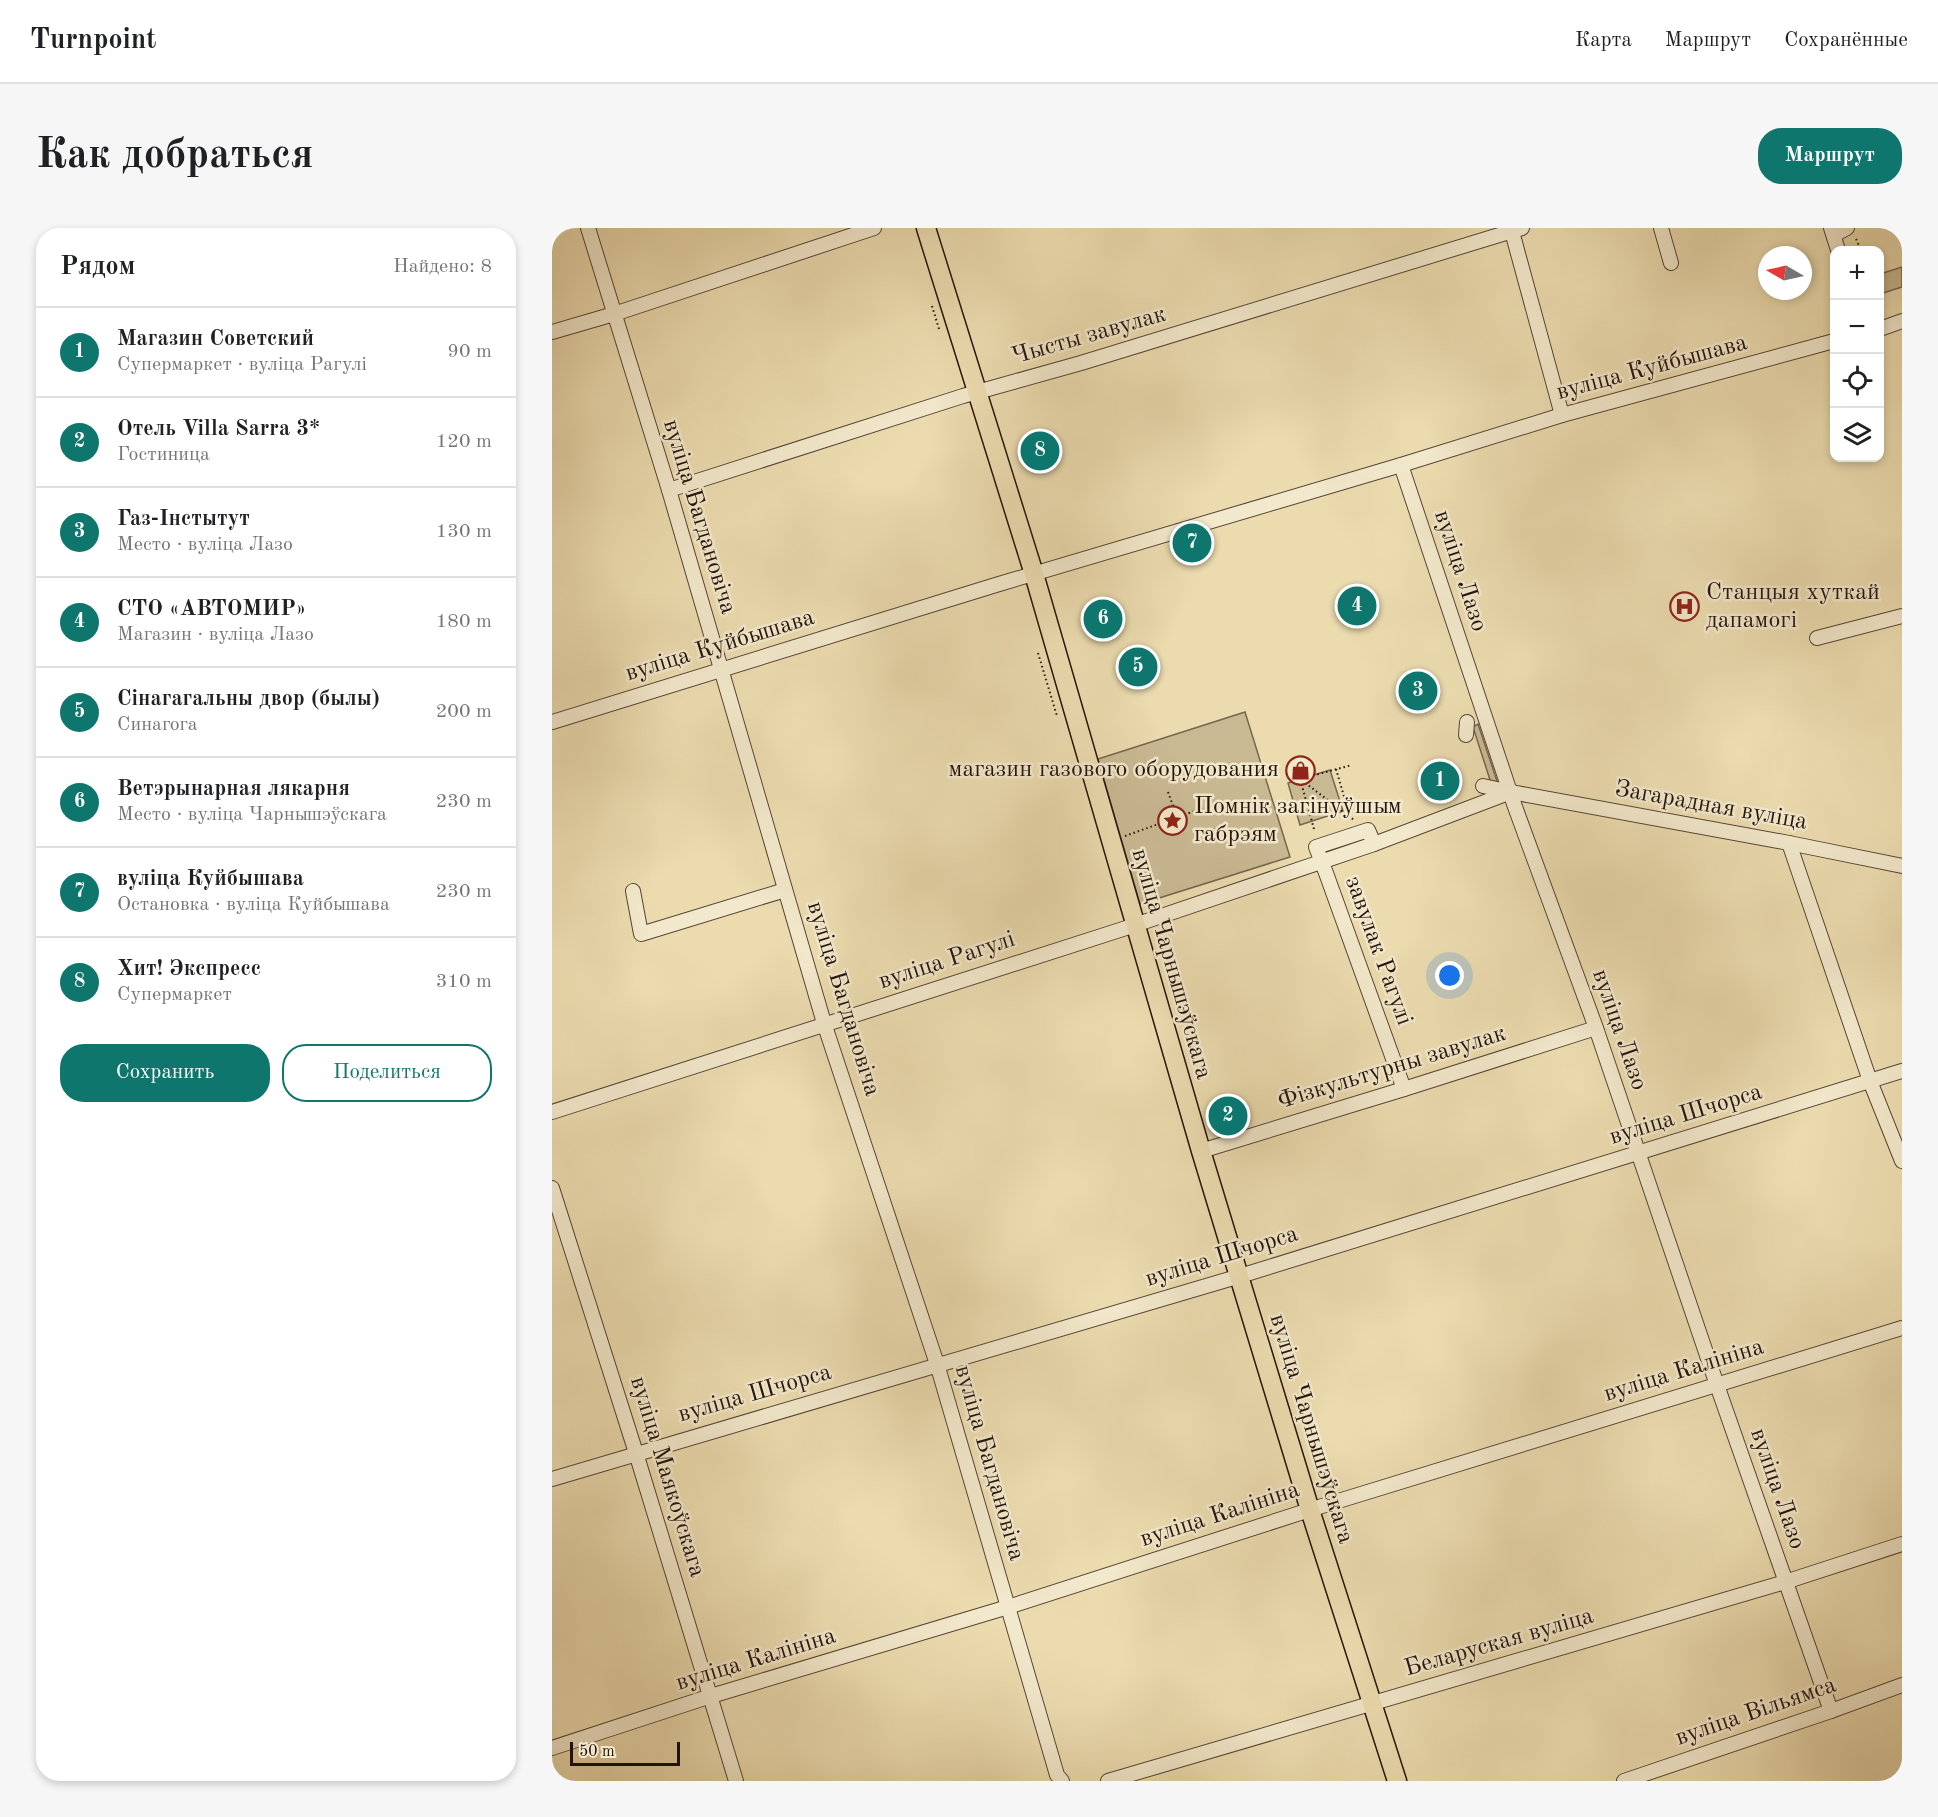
<!DOCTYPE html>
<html lang="ru">
<meta charset="utf-8">
<style>
body{margin:0;font-family:"Old Standard TT",serif;background:#f6f6f6;color:#202124}
.controls{position:absolute;right:18px;top:18px;display:grid;overflow:hidden;border-radius:12px;box-shadow:0 3px 9px #0003}
.controls button{width:54px;height:54px;display:grid;place-items:center;padding:0;border:0;border-bottom:2px solid #e0e0e0;background:#fff;color:#202124;font:30px sans-serif}
.compass{position:absolute;left:1206px;top:18px;width:54px;height:54px;border-radius:50%;background:#fff;box-shadow:0 3px 9px #0003;rotate:279deg}
.scale{position:absolute;left:18px;bottom:15px;width:110px;box-sizing:border-box;padding-left:6px;border:3px solid #24130c;border-top:0;font-size:16px;line-height:21px;white-space:nowrap;color:#24130c;-webkit-text-stroke:4px #f2e8cb;paint-order:stroke}
.you{position:absolute;left:898px;top:748px;width:21px;height:21px;margin:-15px;border:4px solid #fff;border-radius:50%;background:#1a73e8;box-shadow:0 0 0 9px #1a73e833}
.badge{display:grid;place-items:center;width:39px;height:39px;border-radius:50%;background:#0f766e;color:#fff;font-size:20px;font-weight:700}
.pin{position:absolute;translate:-50% -50%;border:3px solid #fff;box-shadow:0 2px 6px #0006}
.list{margin:0;padding:0;list-style:none}
h2{display:flex;justify-content:space-between;align-items:center;height:78px;margin:0;padding:0 24px;font-size:26px}
h2 small{font-size:20px;font-weight:400;color:#757577}
.list li{display:grid;grid-template-columns:39px 1fr auto;gap:18px;align-items:center;box-sizing:border-box;height:90px;padding:0 24px;border-top:2px solid #e0e0e0}
.list b{display:block;font-size:22px;white-space:nowrap}
.list p{margin:0;font-size:20px;white-space:nowrap;color:#757577}
.list em{font-size:20px;font-style:normal;color:#757577}
.actions{display:flex;gap:12px;padding:18px 24px}
.actions a{flex:1;padding:14px 0;border:2px solid #0f766e;border-radius:24px;text-align:center;font-size:21px;color:#0f766e}
.actions .main{background:#0f766e;color:#fff}
.icon{flex:none;width:33px;height:33px;fill:none;stroke:currentColor;stroke-width:2;stroke-linecap:round;stroke-linejoin:round}
.map{position:relative;flex:none;width:1350px;height:1553px;overflow:hidden;border-radius:24px}
header{display:flex;align-items:center;gap:36px;box-sizing:border-box;height:84px;padding:0 30px;background:#fff;border-bottom:2px solid #e0e0e0}
header strong{font-size:28px}
nav{display:flex;gap:33px;margin-inline-start:auto;font-size:21px}
.intro{display:flex;align-items:center;justify-content:space-between;box-sizing:border-box;height:144px;padding:0 36px}
h1{margin:0;font-size:42px}
.button{padding:15px 27px;border-radius:24px;background:#0f766e;color:#fff;font-size:21px;font-weight:700}
main{display:flex;gap:36px;padding:0 36px}
aside{flex:1;background:#fff;border-radius:24px;box-shadow:0 3px 9px #0003}
.map>svg:first-child{display:block}
</style>
<header>
<strong>Turnpoint</strong>
<nav><a>Карта</a><a>Маршрут</a><a>Сохранённые</a></nav>
</header>
<div class="intro"><h1>Как добраться</h1><a class="button">Маршрут</a></div>
<main>
<aside>
<h2>Рядом<small>Найдено: 8</small></h2>
<ul class="list">
<li><span class="badge">1</span><div><b>Магазин Советский</b><p>Супермаркет · вуліца Рагулі</p></div><em>90 m</em></li>
<li><span class="badge">2</span><div><b>Отель Villa Sarra 3*</b><p>Гостиница</p></div><em>120 m</em></li>
<li><span class="badge">3</span><div><b>Газ-Інстытут</b><p>Место · вуліца Лазо</p></div><em>130 m</em></li>
<li><span class="badge">4</span><div><b>СТО «АВТОМИР»</b><p>Магазин · вуліца Лазо</p></div><em>180 m</em></li>
<li><span class="badge">5</span><div><b>Сінагагальны двор (былы)</b><p>Синагога</p></div><em>200 m</em></li>
<li><span class="badge">6</span><div><b>Ветэрынарная лякарня</b><p>Место · вуліца Чарнышэўскага</p></div><em>230 m</em></li>
<li><span class="badge">7</span><div><b>вуліца Куйбышава</b><p>Остановка · вуліца Куйбышава</p></div><em>230 m</em></li>
<li><span class="badge">8</span><div><b>Хит! Экспресс</b><p>Супермаркет</p></div><em>310 m</em></li>
</ul>
<div class="actions"><a class="main">Сохранить</a><a>Поделиться</a></div>
</aside>
<div class="map">
<svg width="1350" height="1553" viewBox="0 0 1350 1553">
<rect width="100%" height="100%" fill="#ebdbaf"/>
<filter id="stains"><feTurbulence type="fractalNoise" baseFrequency=".00333" numOctaves="4"/><feColorMatrix values="0 0 0 0 .2 0 0 0 0 .09 0 0 0 0 .02 0 0 0 .5 -.17"/></filter>
<radialGradient id="worn" r=".72"><stop offset=".6" stop-color="#630" stop-opacity="0"/><stop offset="1" stop-color="#630" stop-opacity=".3"/></radialGradient>
<g fill="#c9b993" stroke="#766650" stroke-width="1.5">
<path d="M1350,39V59L1328,66V46Z"/>
<path d="M693,484L738,629L588,676L546,531Z"/>
<path d="M926,496L946,556L939,555L921,499Z"/>
<path d="M778,542L791,583L748,597L736,555Z"/>
</g>
<g fill="none" stroke-linecap="round" stroke-linejoin="round">
<defs>
<g id="minor">
<path d="M36,0L117,262L272,795L385,1136L505,1547L510,1553"/>
<path d="M959,0L1010,187"/>
<path d="M1109,0L1119,35"/>
<path d="M1279,0L1286,22"/>
<path d="M1282,7L1295,0"/>
<path d="M1328,101L1350,93"/>
<path d="M0,104L62,86L322,0"/>
<path d="M849,237L962,576L1044,800L1165,1157L1279,1483"/>
<path d="M117,262L411,168L529,135L970,0"/>
<path d="M1265,410L1350,388"/>
<path d="M0,494L447,356L849,237L1010,187L1282,113"/>
<path d="M914,507L915,494"/>
<path d="M931,558L959,564L1237,615L1350,638"/>
<path d="M1237,615L1318,853L1350,933"/>
<path d="M822,616L959,564"/>
<path d="M81,663L89,706L233,662"/>
<path d="M0,884L571,701L822,616L816,602L764,619L774,645L852,861"/>
<path d="M649,923L852,861L1044,800"/>
<path d="M0,960L84,1225L184,1553"/>
<path d="M0,1251L688,1048L1350,843"/>
<path d="M0,1520L159,1468L456,1379L770,1278L1350,1100"/>
<path d="M556,1553L1233,1354L1350,1316"/>
<path d="M1072,1553L1279,1483L1350,1457"/>
</g>
<path id="major" d="M374,0L482,346L649,923L758,1282L845,1553"/>
</defs>
<use href="#minor" stroke="#564535" stroke-width="16"/>
<use href="#major" stroke="#24130c" stroke-width="21"/>
<g stroke="#24130c" stroke-width="2" stroke-dasharray="1.5 3" stroke-linecap="butt">
<path d="M1304,11L1309,22"/>
<path d="M380,78L387,101"/>
<path d="M486,425L505,488"/>
<path d="M784,541L798,589"/>
<path d="M748,551L800,537"/>
<path d="M616,564L625,589"/>
<path d="M762,601L748,551L802,592"/>
<path d="M573,608L651,580"/>
</g>
<use href="#minor" stroke="#f2e8cb" stroke-width="14"/>
<use href="#major" stroke="#ebdbaf" stroke-width="18"/>
</g>
<defs>
<symbol id="hospital-ring" viewBox="-11 -11 22 22"><circle r="9.5" fill="#f2e8cb" stroke="#8f2418" stroke-width="1.5"/><path d="M-5-5h3v3.5h4V-5h3V5h-3V1.5h-4V5h-3Z" fill="#8f2418"/></symbol>
<symbol id="shop-ring" viewBox="-11 -11 22 22"><circle r="9.5" fill="#f2e8cb" stroke="#8f2418" stroke-width="1.5"/><path d="M-5-2.5h2.3a2.7 3.5 0 0 1 5.4 0H5L5.5 6h-11ZM-1.5-2.5h3a1.5 2.3 0 0 0-3 0Z" fill="#8f2418"/></symbol>
<symbol id="sight-ring" viewBox="-11 -11 22 22"><circle r="9.5" fill="#f2e8cb" stroke="#8f2418" stroke-width="1.5"/><path d="M0-6L1.8-2.2L6-1.7L2.9 1.2L3.7 5.4L0 3.3L-3.7 5.4L-2.9 1.2L-6-1.7L-1.8-2.2Z" fill="#8f2418"/></symbol>
</defs>
<g fill-rule="evenodd">
<use href="#hospital-ring" x="1116" y="362" width="33" height="33"/>
<use href="#shop-ring" x="732" y="526" width="33" height="33"/>
<use href="#sight-ring" x="604" y="576" width="33" height="33"/>
</g>
<g text-anchor="middle" dominant-baseline="central" stroke-width="5" stroke-linejoin="round" paint-order="stroke">
<g font-size="24" fill="#24130c" stroke="#f2e8cb">
<text transform="translate(537 108) rotate(-16)">Чысты завулак</text>
<text transform="translate(1100 140) rotate(-15)">вуліца Куйбышава</text>
<text transform="translate(147 289) rotate(73)">вуліца Багдановіча</text>
<text transform="translate(908 343) rotate(72)">вуліца Лазо</text>
<text transform="translate(168 418) rotate(-17)">вуліца Куйбышава</text>
<text transform="translate(1159 578) rotate(10)">Загарадная вуліца</text>
<text transform="translate(826 723) rotate(70)">завулак Рагулі</text>
<text transform="translate(395 733) rotate(-18)">вуліца Рагулі</text>
<text transform="translate(619 736) rotate(74)">вуліца Чарнышэўскага</text>
<text transform="translate(291 771) rotate(73)">вуліца Багдановіча</text>
<text transform="translate(1067 802) rotate(71)">вуліца Лазо</text>
<text transform="translate(840 840) rotate(-17)">Фізкультурны завулак</text>
<text transform="translate(1134 887) rotate(-17)">вуліца Шчорса</text>
<text transform="translate(670 1029) rotate(-17)">вуліца Шчорса</text>
<text transform="translate(1132 1143) rotate(-17)">вуліца Калініна</text>
<text transform="translate(203 1166) rotate(-16)">вуліца Шчорса</text>
<text transform="translate(759 1201) rotate(73)">вуліца Чарнышэўскага</text>
<text transform="translate(437 1235) rotate(74)">вуліца Багдановіча</text>
<text transform="translate(115 1249) rotate(73)">вуліца Маякоўскага</text>
<text transform="translate(1225 1261) rotate(71)">вуліца Лазо</text>
<text transform="translate(668 1287) rotate(-18)">вуліца Калініна</text>
<text transform="translate(947 1415) rotate(-16)">Беларуская вуліца</text>
<text transform="translate(204 1432) rotate(-17)">вуліца Калініна</text>
<text transform="translate(1204 1484) rotate(-19)">вуліца Вільямса</text>
</g>
<g font-size="24" fill="#24130c" stroke="#f2e8cb" text-anchor="start">
<text x="1154" y="365">Станцыя хуткай<tspan x="1154" dy="28">дапамогі</tspan></text>
<text x="727" y="542" text-anchor="end">магазин газового оборудования</text>
<text x="642" y="579">Помнік загінуўшым<tspan x="642" dy="28">габрэям</tspan></text>
</g>
</g>
<rect width="100%" height="100%" filter="url(#stains)"/>
<rect width="100%" height="100%" fill="url(#worn)"/>
</svg>
<div class="controls">
<button>+</button>
<button>−</button>
<button><svg class="icon" aria-label="locate" viewBox="0 0 24 24"><circle cx="12" cy="12" r="6"/><path d="M12 2v4M12 18v4M2 12h4M18 12h4"/></svg></button>
<button><svg class="icon" aria-label="layers" viewBox="0 0 24 24"><path d="M12 4l9 5-9 5-9-5zM3 14l9 5 9-5"/></svg></button>
</div>
<svg class="compass" viewBox="-18 -18 36 36"><path d="M0-13l5 13h-10z" fill="#e53935"/><path d="M0 13l5-13h-10z" fill="#757577"/></svg>
<div class="scale">50 m</div>
<div class="you"></div>
<div class="pin badge" style="left:888px;top:553px">1</div>
<div class="pin badge" style="left:676px;top:888px">2</div>
<div class="pin badge" style="left:866px;top:463px">3</div>
<div class="pin badge" style="left:805px;top:378px">4</div>
<div class="pin badge" style="left:586px;top:439px">5</div>
<div class="pin badge" style="left:551px;top:391px">6</div>
<div class="pin badge" style="left:640px;top:315px">7</div>
<div class="pin badge" style="left:488px;top:223px">8</div>
</div>
</main>
